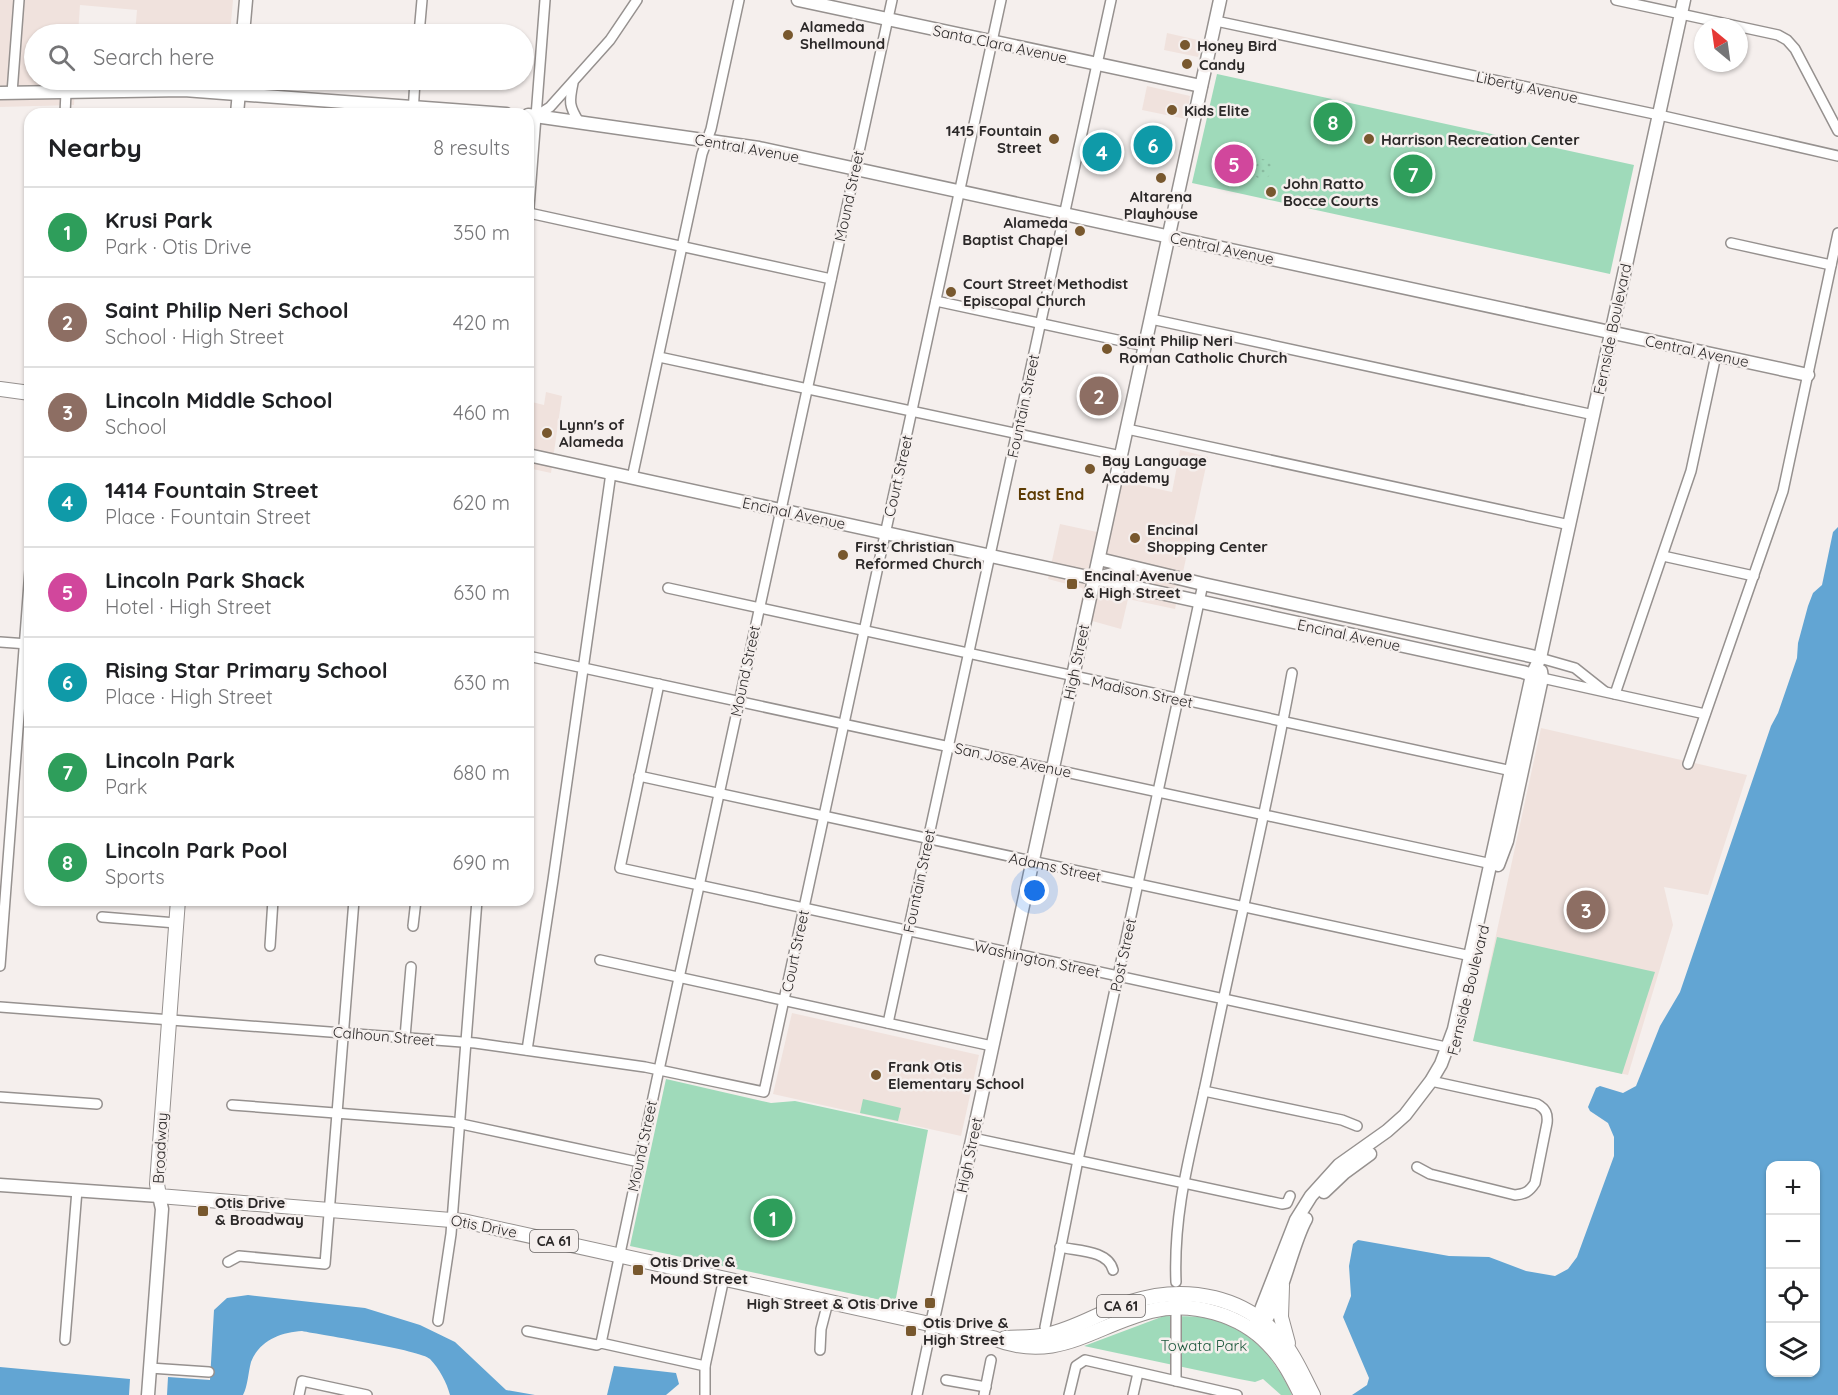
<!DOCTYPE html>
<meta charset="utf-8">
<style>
body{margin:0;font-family:Quicksand,sans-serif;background:#f2f2f2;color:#202124}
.controls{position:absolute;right:18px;bottom:18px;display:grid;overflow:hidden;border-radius:12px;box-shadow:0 2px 4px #0004}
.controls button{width:54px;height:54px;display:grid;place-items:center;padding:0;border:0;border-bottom:2px solid #e0e0e0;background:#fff;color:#202124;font:30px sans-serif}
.compass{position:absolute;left:1694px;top:18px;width:54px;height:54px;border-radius:50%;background:#fff;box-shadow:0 2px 4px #0004;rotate:331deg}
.you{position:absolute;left:1035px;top:891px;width:21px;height:21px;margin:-15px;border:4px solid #fff;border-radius:50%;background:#1a73e8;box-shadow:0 0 0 9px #1a73e833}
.badge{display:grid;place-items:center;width:39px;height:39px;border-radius:50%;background:#111827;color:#fff;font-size:20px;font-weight:700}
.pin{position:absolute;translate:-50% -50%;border:3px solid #fff;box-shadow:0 2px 6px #0006}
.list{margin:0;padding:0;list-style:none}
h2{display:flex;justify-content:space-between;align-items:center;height:78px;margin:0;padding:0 24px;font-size:26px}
h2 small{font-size:20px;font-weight:400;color:#757577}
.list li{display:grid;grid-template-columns:39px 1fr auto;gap:18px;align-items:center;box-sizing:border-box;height:90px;padding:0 24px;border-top:2px solid #e0e0e0}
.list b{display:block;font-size:22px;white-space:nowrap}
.list p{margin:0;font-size:20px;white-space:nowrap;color:#757577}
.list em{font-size:20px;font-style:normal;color:#757577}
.icon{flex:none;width:33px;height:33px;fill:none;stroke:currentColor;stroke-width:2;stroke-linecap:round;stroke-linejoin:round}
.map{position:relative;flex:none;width:1838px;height:1395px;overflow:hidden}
.search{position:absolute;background:#fff;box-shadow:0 2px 4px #0004;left:24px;top:24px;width:510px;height:66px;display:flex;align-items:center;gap:15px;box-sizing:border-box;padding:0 21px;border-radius:33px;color:#757577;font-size:22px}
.panel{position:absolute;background:#fff;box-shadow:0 2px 4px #0004;left:24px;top:108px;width:510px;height:798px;border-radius:18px}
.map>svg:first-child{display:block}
</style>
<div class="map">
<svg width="1838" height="1395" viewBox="0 0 1838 1395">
<defs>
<pattern id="garden-dots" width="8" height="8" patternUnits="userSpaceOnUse" patternTransform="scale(1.5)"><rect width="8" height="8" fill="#9fdaba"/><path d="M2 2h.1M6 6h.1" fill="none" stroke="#89bba0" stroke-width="1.8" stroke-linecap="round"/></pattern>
</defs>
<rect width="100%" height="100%" fill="#f5efed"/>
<g fill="#f0e2dd">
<path d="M0,0H233L230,34H135L137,10L80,5L78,34H34V80H75L74,105L0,107Z"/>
<path d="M1167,33L1202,41L1198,57L1164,50Z"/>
<path d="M1147,86L1190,96L1186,119L1142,110Z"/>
<path d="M546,392L562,396L551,473L528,468V401L544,405Z"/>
<path d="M1180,450L1208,457L1175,609L1128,599L1121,629L1078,617L1083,590L1082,588L1048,579L1060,524L1097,532L1108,478L1172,492Z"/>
<path d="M1541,728L1747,775L1708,895L1664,887L1673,925L1628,1075L1473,1041Z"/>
<path d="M792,1013L979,1055L961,1136L773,1094Z"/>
</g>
<g fill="#9fdaba">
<path d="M1217,74L1634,165L1610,274L1192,183Z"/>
<path d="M1497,937L1655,972L1622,1074L1473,1041Z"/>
<path d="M666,1079L771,1103L795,1101L928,1130L895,1303L630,1246Z"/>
<path d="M863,1099L901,1108L898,1121L860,1113Z"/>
<path d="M1164,1316C1179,1317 1196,1315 1210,1319C1252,1330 1275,1358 1292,1395H1281L1263,1379L1255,1382L1239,1379L1084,1346Z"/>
</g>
<circle fill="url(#garden-dots)" cx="1262" cy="169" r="10"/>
<g fill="#62a5d3" fill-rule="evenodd">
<path d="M1341,114L1350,116L1344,142L1335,140Z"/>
<path d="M1838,527V1395H1352L1367,1385L1369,1378L1343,1317L1351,1296L1349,1266L1353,1244L1358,1240L1449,1256L1489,1257L1526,1271L1555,1276L1568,1269L1577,1257L1614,1156V1137L1608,1123L1590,1111L1588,1107L1596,1088L1600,1086L1623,1093L1636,1086L1660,1026L1680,992L1771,726L1778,713L1797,658L1798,643L1808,606L1813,593L1822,585L1833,532ZM1770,1166H1816V1372H1770Z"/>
<path d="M248,1295L365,1308L420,1325L455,1342L506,1390L535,1395H450C447,1383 439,1368 430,1359C421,1350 321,1335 302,1331C281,1332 259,1341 251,1362C248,1373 248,1385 243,1395H167L168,1377L210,1380L214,1310L227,1298Z"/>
<path d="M614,1366L676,1373L679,1384L666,1395H607Z"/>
<path d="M0,1367L130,1379L129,1395H0Z"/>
</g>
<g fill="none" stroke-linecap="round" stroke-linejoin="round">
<defs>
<g id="street">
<path d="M1616,0L1778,35L1787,40L1795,49L1838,131"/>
<path d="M1216,21L1659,115L1838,156"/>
<path d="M419,34L422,0"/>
<path d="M573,83C569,102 569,106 579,122"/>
<path d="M12,93L19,0"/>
<path d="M65,114L66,92"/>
<path d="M413,114L415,80"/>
<path d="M536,116L550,107L610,40L637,0"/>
<path d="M529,213L831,279"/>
<path d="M528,220L545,0"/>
<path d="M1731,243L1831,265"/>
<path d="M936,301L1145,346"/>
<path d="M1151,319L1594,415"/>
<path d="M659,357L1121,456"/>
<path d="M1127,429L1570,525"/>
<path d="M632,478L702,154L711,129L739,0"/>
<path d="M1663,556L1754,576"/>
<path d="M668,588L1512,771"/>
<path d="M0,642L28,644"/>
<path d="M528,656L1492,864L1496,863"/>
<path d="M1540,658L1575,668L1604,691"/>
<path d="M1542,678L1705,714"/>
<path d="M659,684L620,868L1455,1049"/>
<path d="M1615,694L1691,471L1716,355"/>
<path d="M1688,764L1783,491L1838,233"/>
<path d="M639,776L1471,956"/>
<path d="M102,917L176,923"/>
<path d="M413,926L416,900"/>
<path d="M270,946L273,900"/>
<path d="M600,960L992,1046"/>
<path d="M0,966L30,570"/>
<path d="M0,1007L475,1043L645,1067L764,1092L1001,0"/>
<path d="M888,1023L1111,0"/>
<path d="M405,1037L411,967"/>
<path d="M527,1050L553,880L611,473"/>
<path d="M1204,1091L1342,1120L1357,1126"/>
<path d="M0,1097L97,1104"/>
<path d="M232,1105L452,1122L639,1162"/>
<path d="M973,1138L1282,1204L1287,1203L1290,1196"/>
<path d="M1417,1167L1430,1174L1515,1195C1525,1194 1529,1192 1535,1183L1547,1123C1548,1114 1546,1109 1537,1104L1431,1081"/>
<path d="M1060,1247C1077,1251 1108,1250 1113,1270"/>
<path d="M228,1262L239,1256L325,1264L354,900"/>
<path d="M1176,1282C1173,1206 1193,1145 1208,1072C1235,939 1268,806 1292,673"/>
<path d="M1176,1307V1381"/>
<path d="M438,1321L451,1234L477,900"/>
<path d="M1045,1327L1078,1160L1203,584"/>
<path d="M527,1331L597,1345L601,1343L705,1366"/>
<path d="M65,1340L77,1190"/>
<path d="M601,1343L657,1079L892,0"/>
<path d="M820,1350L821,1329L828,1302"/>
<path d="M150,1368L209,1372"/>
<path d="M946,1380L986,1387"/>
<path d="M299,1395L302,1381L367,1395"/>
<path d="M705,1395V1366L724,1278"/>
<path d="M917,1395L932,1324"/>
<path d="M984,1395L991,1360"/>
<path d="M1069,1395L1076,1366L1085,1360L1237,1395"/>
<path d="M1133,1395L1138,1373"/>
</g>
<g id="secondary">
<path d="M798,0L1201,86"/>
<path d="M243,34L246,0"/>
<path d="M0,93L184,90L506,114"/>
<path d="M237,114L240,80"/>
<path d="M528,115L759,148L1808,375"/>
<path d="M528,455L1523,672L1542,678"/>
<path d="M1099,559L1203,584L1540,658"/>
<path d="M1096,578L1134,569"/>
<path d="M1498,865L1507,841L1542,678L1541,671"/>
<path d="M0,1185L159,1196L162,1209L148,1395"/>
<path d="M1324,1192L1344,1173L1370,1154"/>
<path d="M932,1324L1220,0"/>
<path d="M1255,1325L1296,1220L1311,1196L1339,1165L1387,1131L1405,1115L1431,1081L1441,1064L1454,1029L1532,675L1540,658L1684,0"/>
<path d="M1258,1328C1281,1310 1290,1247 1306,1219"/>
</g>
<g id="primary">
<path d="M0,389L30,393"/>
<path d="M178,900L157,1184L159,1196L463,1221L993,1338C1056,1364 1093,1326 1151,1311C1192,1301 1240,1314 1269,1345C1283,1359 1292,1377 1301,1395"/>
<path d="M1282,1286L1281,1317L1288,1343"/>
<path d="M1005,1338C1018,1337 1032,1338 1046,1335C1076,1329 1102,1311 1131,1302C1186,1284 1248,1296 1284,1343C1296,1358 1304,1378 1313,1395"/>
</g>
</defs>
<use href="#street" stroke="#96918f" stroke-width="12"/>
<use href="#secondary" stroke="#96918f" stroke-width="15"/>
<use href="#primary" stroke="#96918f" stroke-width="16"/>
<use href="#street" stroke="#fff" stroke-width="9"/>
<use href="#secondary" stroke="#fff" stroke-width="12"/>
<use href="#primary" stroke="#fff" stroke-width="14"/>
</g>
<g fill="#78582e" stroke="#f5efed" stroke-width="2">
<circle cx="788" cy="35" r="6"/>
<circle cx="1185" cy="45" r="6"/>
<circle cx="1187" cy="64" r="6"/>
<circle cx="1172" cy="110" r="6"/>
<circle cx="1054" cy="139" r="6"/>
<circle cx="1369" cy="139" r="6"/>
<circle cx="1161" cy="178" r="6"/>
<circle cx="1271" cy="192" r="6"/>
<circle cx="1080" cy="231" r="6"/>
<circle cx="951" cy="292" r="6"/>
<circle cx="1107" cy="349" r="6"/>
<circle cx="547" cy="433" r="6"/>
<circle cx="1090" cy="469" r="6"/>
<circle cx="1135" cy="538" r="6"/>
<circle cx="843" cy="555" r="6"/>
<rect x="1066" y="578" width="12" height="12" rx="3"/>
<circle cx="876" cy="1075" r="6"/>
<rect x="197" y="1205" width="12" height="12" rx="3"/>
<rect x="632" y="1264" width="12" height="12" rx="3"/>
<rect x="924" y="1297" width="12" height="12" rx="3"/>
<rect x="905" y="1325" width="12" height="12" rx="3"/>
</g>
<g text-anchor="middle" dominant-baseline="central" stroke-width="5" stroke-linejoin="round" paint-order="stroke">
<g fill="#f5efed" stroke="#686463" stroke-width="1.5">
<rect x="530" y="1230" width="48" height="22" rx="4.5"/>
<rect x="1097" y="1295" width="48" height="22" rx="4.5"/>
</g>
<g font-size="14" font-weight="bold" fill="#2b2828">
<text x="554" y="1241">CA 61</text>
<text x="1121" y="1306">CA 61</text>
</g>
<g font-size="15" font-weight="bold" fill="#2b2828" stroke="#f5efed" text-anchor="start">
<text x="800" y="26">Alameda<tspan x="800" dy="17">Shellmound</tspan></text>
<text x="1197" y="45">Honey Bird</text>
<text x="1199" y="64">Candy</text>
<text x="1184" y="110">Kids Elite</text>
<text x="1042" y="130" text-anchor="end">1415 Fountain<tspan x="1042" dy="17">Street</tspan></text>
<text x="1381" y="139">Harrison Recreation Center</text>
<text x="1283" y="183">John Ratto<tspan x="1283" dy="17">Bocce Courts</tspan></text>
<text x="1161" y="196" text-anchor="middle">Altarena<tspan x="1161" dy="17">Playhouse</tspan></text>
<text x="1068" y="222" text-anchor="end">Alameda<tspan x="1068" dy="17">Baptist Chapel</tspan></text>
<text x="963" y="283">Court Street Methodist<tspan x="963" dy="17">Episcopal Church</tspan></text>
<text x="1119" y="340">Saint Philip Neri<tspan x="1119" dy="17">Roman Catholic Church</tspan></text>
<text x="559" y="424">Lynn's of<tspan x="559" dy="17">Alameda</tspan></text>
<text x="1102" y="460">Bay Language<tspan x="1102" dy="17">Academy</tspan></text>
<text x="1147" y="529">Encinal<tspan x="1147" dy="17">Shopping Center</tspan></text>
<text x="855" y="546">First Christian<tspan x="855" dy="17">Reformed Church</tspan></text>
<text x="1084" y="575">Encinal Avenue<tspan x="1084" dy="17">&amp; High Street</tspan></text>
<text x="888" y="1066">Frank Otis<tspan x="888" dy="17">Elementary School</tspan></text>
<text x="215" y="1202">Otis Drive<tspan x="215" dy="17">&amp; Broadway</tspan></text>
<text x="650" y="1261">Otis Drive &amp;<tspan x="650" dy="17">Mound Street</tspan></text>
<text x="918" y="1303" text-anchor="end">High Street &amp; Otis Drive</text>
<text x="923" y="1322">Otis Drive &amp;<tspan x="923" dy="17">High Street</tspan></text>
</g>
<g font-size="15" fill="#2b2828" stroke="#f5efed">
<text transform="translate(1000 44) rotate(12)">Santa Clara Avenue</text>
<text transform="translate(1527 87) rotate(12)">Liberty Avenue</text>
<text transform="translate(747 148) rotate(10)">Central Avenue</text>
<text transform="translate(849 196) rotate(-78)">Mound Street</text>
<text transform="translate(1222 248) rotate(12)">Central Avenue</text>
<text transform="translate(1612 329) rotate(-78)">Fernside Boulevard</text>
<text transform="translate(1697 351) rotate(12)">Central Avenue</text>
<text transform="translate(1023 406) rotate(-78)">Fountain Street</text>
<text transform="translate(898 476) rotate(-77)">Court Street</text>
<text transform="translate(794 513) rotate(12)">Encinal Avenue</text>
<text transform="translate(1349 635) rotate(12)">Encinal Avenue</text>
<text transform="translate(1076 662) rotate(-78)">High Street</text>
<text transform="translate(745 671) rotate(-78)">Mound Street</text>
<text transform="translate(1142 692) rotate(12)">Madison Street</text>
<text transform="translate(1013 760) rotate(12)">San Jose Avenue</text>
<text transform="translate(1055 867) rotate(12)">Adams Street</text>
<text transform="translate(919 881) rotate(-78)">Fountain Street</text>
<text transform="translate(795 951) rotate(-78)">Court Street</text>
<text transform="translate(1123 955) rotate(-78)">Post Street</text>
<text transform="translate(1037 959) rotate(12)">Washington Street</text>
<text transform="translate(1468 990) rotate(-76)">Fernside Boulevard</text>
<text transform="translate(384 1036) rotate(5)">Calhoun Street</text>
<text transform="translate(642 1146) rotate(-78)">Mound Street</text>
<text transform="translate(160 1148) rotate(-87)">Broadway</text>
<text transform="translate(969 1155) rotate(-78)">High Street</text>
<text transform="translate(484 1226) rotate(11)">Otis Drive</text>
</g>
<g font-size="15" fill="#1c573c" stroke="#f5efed">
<text x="1204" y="1345">Towata Park</text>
</g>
<g font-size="16" font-weight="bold" fill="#5d3b03" stroke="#f5efed">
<text x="1051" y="494">East End</text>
</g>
</g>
</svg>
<div class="controls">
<button>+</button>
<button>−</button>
<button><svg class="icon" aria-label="locate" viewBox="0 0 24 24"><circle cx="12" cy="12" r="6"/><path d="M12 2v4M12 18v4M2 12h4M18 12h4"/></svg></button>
<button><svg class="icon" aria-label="layers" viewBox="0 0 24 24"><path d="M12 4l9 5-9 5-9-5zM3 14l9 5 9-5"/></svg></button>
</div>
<svg class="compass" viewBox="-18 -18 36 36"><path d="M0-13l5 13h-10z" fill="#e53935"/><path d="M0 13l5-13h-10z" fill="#757577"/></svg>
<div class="you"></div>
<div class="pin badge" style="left:773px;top:1218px;background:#2e9e5b">1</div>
<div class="pin badge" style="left:1099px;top:396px;background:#8d6e63">2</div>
<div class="pin badge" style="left:1586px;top:910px;background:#8d6e63">3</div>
<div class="pin badge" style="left:1102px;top:152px;background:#0f9aa8">4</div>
<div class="pin badge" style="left:1234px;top:164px;background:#d1479c">5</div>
<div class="pin badge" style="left:1153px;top:145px;background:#0f9aa8">6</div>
<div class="pin badge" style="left:1413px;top:174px;background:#2e9e5b">7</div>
<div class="pin badge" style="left:1333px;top:122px;background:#2e9e5b">8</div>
<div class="search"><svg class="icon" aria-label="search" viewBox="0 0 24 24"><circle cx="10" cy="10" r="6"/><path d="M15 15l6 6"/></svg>Search here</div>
<section class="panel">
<h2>Nearby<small>8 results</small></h2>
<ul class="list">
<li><span class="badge" style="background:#2e9e5b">1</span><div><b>Krusi Park</b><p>Park · Otis Drive</p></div><em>350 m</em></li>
<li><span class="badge" style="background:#8d6e63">2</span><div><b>Saint Philip Neri School</b><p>School · High Street</p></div><em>420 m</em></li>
<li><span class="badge" style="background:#8d6e63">3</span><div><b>Lincoln Middle School</b><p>School</p></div><em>460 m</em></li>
<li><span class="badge" style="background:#0f9aa8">4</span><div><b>1414 Fountain Street</b><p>Place · Fountain Street</p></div><em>620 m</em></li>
<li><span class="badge" style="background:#d1479c">5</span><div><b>Lincoln Park Shack</b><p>Hotel · High Street</p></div><em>630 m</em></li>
<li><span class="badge" style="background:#0f9aa8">6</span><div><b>Rising Star Primary School</b><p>Place · High Street</p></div><em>630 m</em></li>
<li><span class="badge" style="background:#2e9e5b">7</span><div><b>Lincoln Park</b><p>Park</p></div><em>680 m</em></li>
<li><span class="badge" style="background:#2e9e5b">8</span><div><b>Lincoln Park Pool</b><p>Sports</p></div><em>690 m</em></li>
</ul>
</section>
</div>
